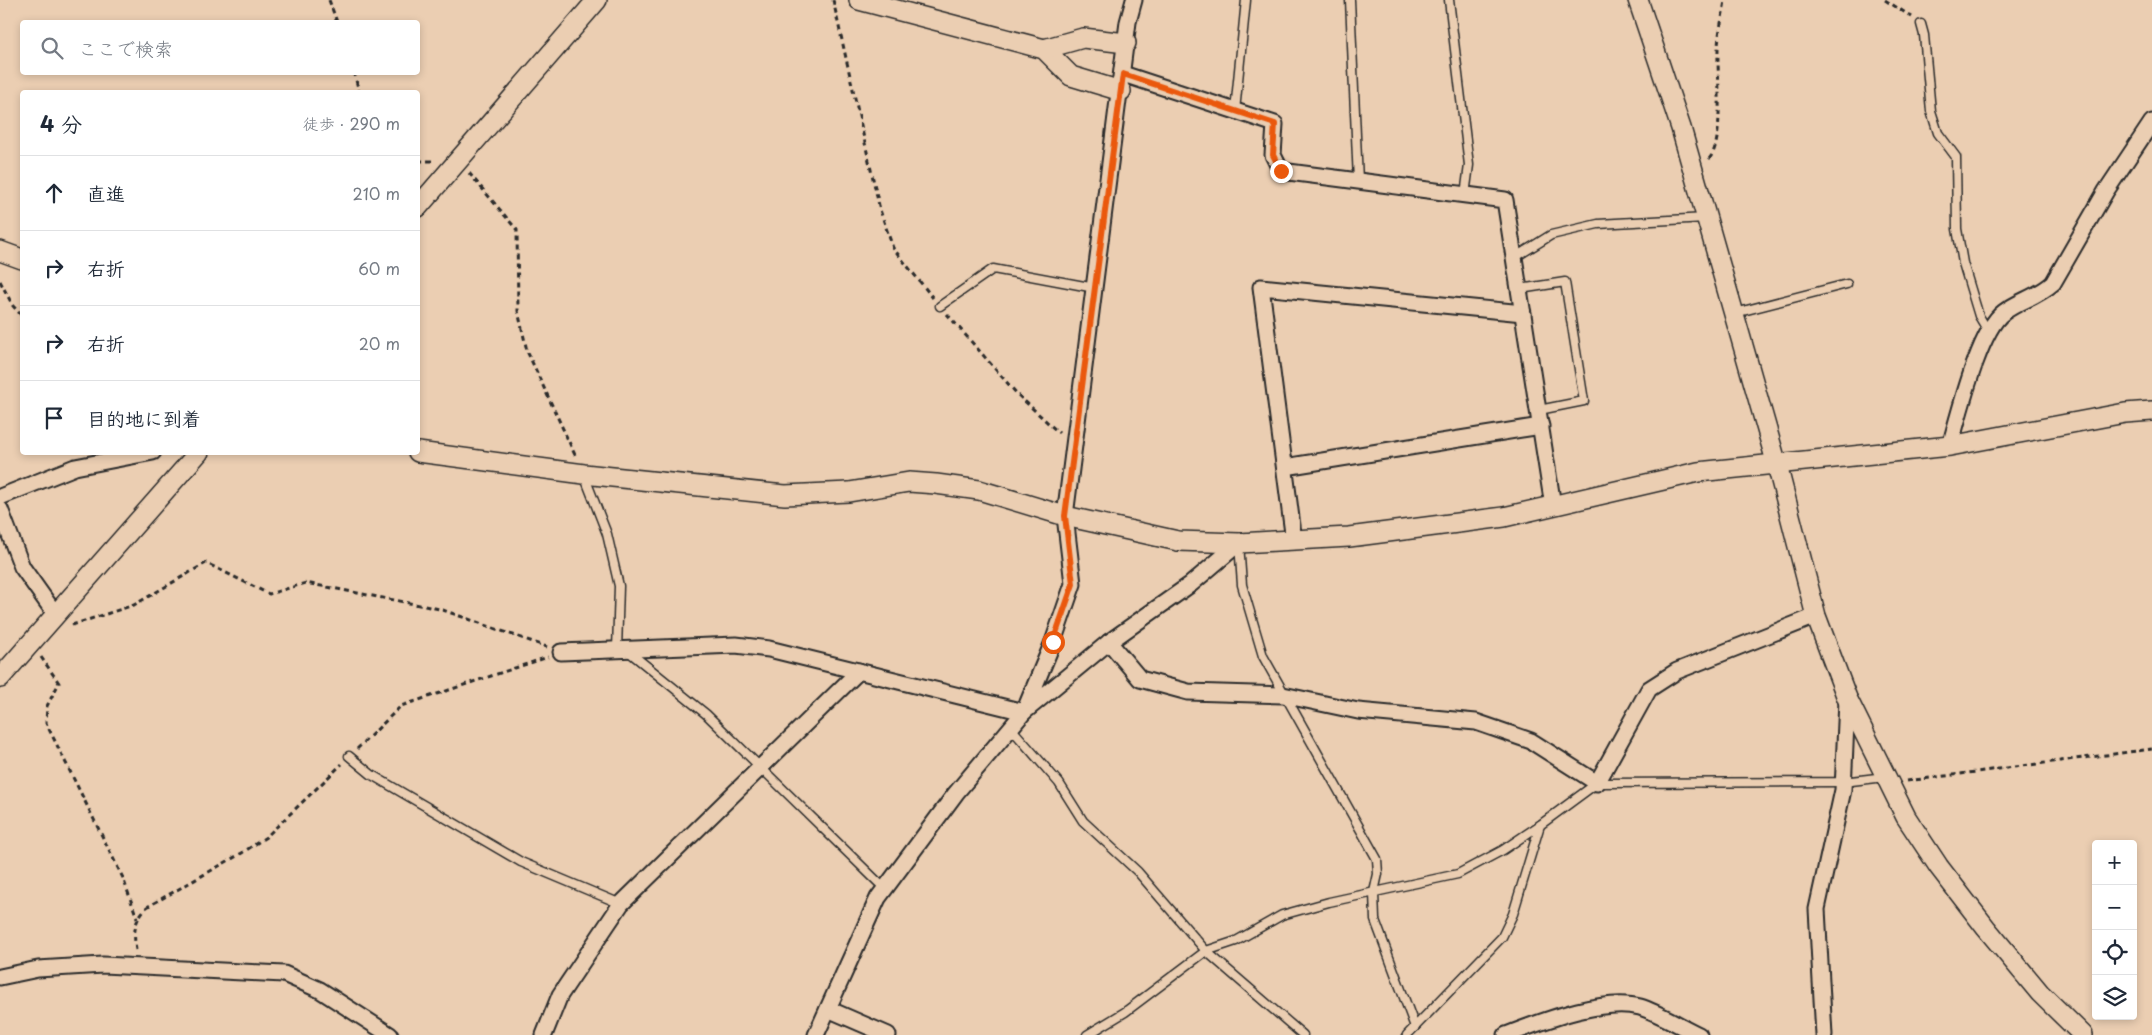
<!DOCTYPE html>
<html lang="ja">
<meta charset="utf-8">
<style>
body{margin:0;font-family:"Playpen Sans","Klee One",sans-serif;background:#f2f2f3;color:#1f2937}
.controls{position:absolute;right:15px;bottom:15px;display:grid;overflow:hidden;border-radius:5px;box-shadow:0 2px 8px #0003}
.controls button{width:45px;height:45px;display:grid;place-items:center;padding:0;border:0;border-bottom:1px solid #e0e1e3;background:#fff;color:#1f2937;font:25px sans-serif}
.stop{position:absolute;width:15px;height:15px;margin:-11px;border:4px solid #ea580c;border-radius:50%;background:#fff}
.stop.end{background:#ea580c;border-color:#fff;box-shadow:0 1px 5px #0008}
.list{margin:0;padding:0;list-style:none}
h2{display:flex;justify-content:space-between;align-items:center;height:65px;margin:0;padding:0 20px;font-size:21px}
h2 small{font-size:16px;font-weight:400;color:#747a83}
.list li{display:grid;grid-template-columns:32px 1fr auto;gap:15px;align-items:center;box-sizing:border-box;height:75px;padding:0 20px;border-top:1px solid #e0e1e3}
.list b{display:block;font-size:19px;white-space:nowrap}
.list em{font-size:16px;font-style:normal;color:#747a83}
.icon{flex:none;width:28px;height:28px;fill:none;stroke:currentColor;stroke-width:2;stroke-linecap:round;stroke-linejoin:round}
.map{position:relative;flex:none;width:2152px;height:1035px;overflow:hidden}
.search{position:absolute;background:#fff;box-shadow:0 2px 8px #0003;left:20px;top:20px;width:400px;height:55px;display:flex;align-items:center;gap:12px;box-sizing:border-box;padding:0 18px;border-radius:5px;color:#747a83;font-size:19px}
.panel{position:absolute;background:#fff;box-shadow:0 2px 8px #0003;left:20px;top:90px;width:400px;height:365px;border-radius:5px}
.map>svg:first-child{display:block}
</style>
<div class="map">
<svg width="2152" height="1035" viewBox="0 0 2152 1035">
<rect width="100%" height="100%" fill="#ebceb2"/>
<filter id="ink" filterUnits="userSpaceOnUse"><feTurbulence type="fractalNoise" baseFrequency=".02" numOctaves="2"/><feDisplacementMap in="SourceGraphic" scale="10" xChannelSelector="R" yChannelSelector="G"/><feConvolveMatrix kernelMatrix="1 2 1 2 8 2 1 2 1" color-interpolation-filters="sRGB"/></filter>
<g filter="url(#ink)">
<g fill="none" stroke-linecap="round" stroke-linejoin="round">
<defs>
<g id="service">
<path d="M1350,0L1358,181"/>
<path d="M1449,0L1469,165L1465,195"/>
<path d="M1921,24L1924,35L1931,111L1938,133L1956,157L1957,229L1963,263L1979,316L1988,331"/>
<path d="M1235,111L1246,0"/>
<path d="M1514,258L1551,235L1598,224L1706,218"/>
<path d="M1520,289L1565,282L1584,401L1539,410"/>
<path d="M940,306L993,269L1095,288"/>
<path d="M1735,313L1847,284"/>
<path d="M584,475L607,534L619,586L617,650"/>
<path d="M1239,543L1242,585L1263,656L1377,859L1378,874L1374,892L1375,920L1415,1027"/>
<path d="M628,651L706,714L885,889"/>
<path d="M1011,728L1059,783L1083,821L1138,872L1206,951L1303,1035"/>
<path d="M349,756L372,775L521,862L621,904"/>
<path d="M1087,1035L1125,1012L1206,951L1236,941L1282,915L1329,902L1458,874L1503,850L1540,825L1597,783L1843,782L1885,777"/>
<path d="M1407,1035L1502,937L1513,914L1540,825"/>
</g>
<g id="minor">
<path d="M1123,74L1275,124L1273,155L1281,171L1505,200L1553,506"/>
<path d="M1950,446C1959,415 1979,330 2004,312C2020,300 2036,298 2053,283L2106,191L2152,122"/>
<path d="M1285,467L1541,426"/>
<path d="M0,497L75,467L153,452"/>
<path d="M0,509L22,567L56,615"/>
<path d="M1294,541L1261,287L1523,313"/>
<path d="M1109,642L1140,679L1188,692L1283,695L1358,711L1476,722L1531,741L1597,783L1649,689L1677,671L1816,616"/>
<path d="M561,652L736,645L769,649L1024,712L1109,642L1191,584L1239,543"/>
<path d="M0,977L38,969L103,965L284,974L320,990L390,1035"/>
<path d="M828,1009L888,1035"/>
<path d="M544,1035L560,995L621,904L859,671"/>
<path d="M816,1035L878,898L956,793L1024,712L1053,642L1073,584L1065,516L1128,22L1134,0"/>
<path d="M1506,1035C1541,1022 1603,997 1640,1007C1657,1012 1682,1027 1699,1035"/>
<path d="M1824,1035L1817,909L1843,790L1847,700"/>
</g>
<g id="tertiary">
<path d="M859,0L1044,49L1071,76L1121,91"/>
<path d="M1638,0L1681,128L1777,465L1816,616L1847,698L1906,817L1939,867L1986,928L2040,993L2083,1035"/>
<path d="M1044,49L1083,38L1126,43"/>
<path d="M418,207L597,0"/>
<path d="M0,251L22,259"/>
<path d="M418,452L584,474L785,495L849,492L909,482L936,484L979,490L1065,516L1178,541L1239,543L1349,537L1504,517L1698,472L1950,446L2125,413L2152,411"/>
<path d="M0,678L199,452"/>
</g>
</defs>
<use href="#service" stroke="#2b2b2b" stroke-width="11"/>
<use href="#minor" stroke="#2b2b2b" stroke-width="19"/>
<use href="#tertiary" stroke="#2b2b2b" stroke-width="22"/>
<g stroke="#2b2b2b" stroke-width="3" stroke-dasharray="5 4" stroke-linecap="butt">
<path d="M329,0L337,22"/>
<path d="M833,0L880,210L893,248L933,298"/>
<path d="M1885,0L1912,17"/>
<path d="M354,72L359,92"/>
<path d="M1709,159C1725,141 1717,75 1718,50C1718,33 1723,16 1725,0"/>
<path d="M418,161H434"/>
<path d="M469,173L517,230L518,311L527,351L575,455"/>
<path d="M0,281L13,306L22,316"/>
<path d="M947,314L1018,395L1059,433"/>
<path d="M72,625L134,605L206,563L269,594L306,583L440,609L547,647"/>
<path d="M41,657L59,683L47,706L46,723L123,878L137,918"/>
<path d="M357,749L401,706L548,657"/>
<path d="M1907,781L2152,749"/>
<path d="M136,950C133,932 134,920 147,907L242,853L266,837L342,764"/>
</g>
<use href="#service" stroke="#ebceb2" stroke-width="8"/>
<use href="#minor" stroke="#ebceb2" stroke-width="15"/>
<use href="#tertiary" stroke="#ebceb2" stroke-width="19"/>
</g>
</g>
<g fill="none" stroke-linecap="round" stroke-linejoin="round" filter="url(#ink)">
<path stroke="#ea580c" stroke-width="6" d="M1053,642L1073,584L1065,516L1123,74L1275,124L1273,155L1281,171"/>
</g>
</svg>
<div class="controls">
<button>+</button>
<button>−</button>
<button><svg class="icon" aria-label="locate" viewBox="0 0 24 24"><circle cx="12" cy="12" r="6"/><path d="M12 2v4M12 18v4M2 12h4M18 12h4"/></svg></button>
<button><svg class="icon" aria-label="layers" viewBox="0 0 24 24"><path d="M12 4l9 5-9 5-9-5zM3 14l9 5 9-5"/></svg></button>
</div>
<div class="stop" style="left:1053px;top:642px"></div>
<div class="stop end" style="left:1281px;top:171px"></div>
<div class="search"><svg class="icon" aria-label="search" viewBox="0 0 24 24"><circle cx="10" cy="10" r="6"/><path d="M15 15l6 6"/></svg>ここで検索</div>
<section class="panel">
<h2>4 分<small>徒歩 · 290 m</small></h2>
<ul class="list">
<li><svg class="icon" aria-label="ahead" viewBox="0 0 24 24"><path d="M12 20V5M6 11l6-6 6 6"/></svg><div><b>直進</b></div><em>210 m</em></li>
<li><svg class="icon" aria-label="right" viewBox="0 0 24 24"><path d="M7 20v-9h11M14 6l5 5-5 5"/></svg><div><b>右折</b></div><em>60 m</em></li>
<li><svg class="icon" aria-label="right" viewBox="0 0 24 24"><path d="M7 20v-9h11M14 6l5 5-5 5"/></svg><div><b>右折</b></div><em>20 m</em></li>
<li><svg class="icon" aria-label="arrive" viewBox="0 0 24 24"><path d="M6 21V4h12l-3 4 3 4H6"/></svg><div><b>目的地に到着</b></div></li>
</ul>
</section>
</div>
